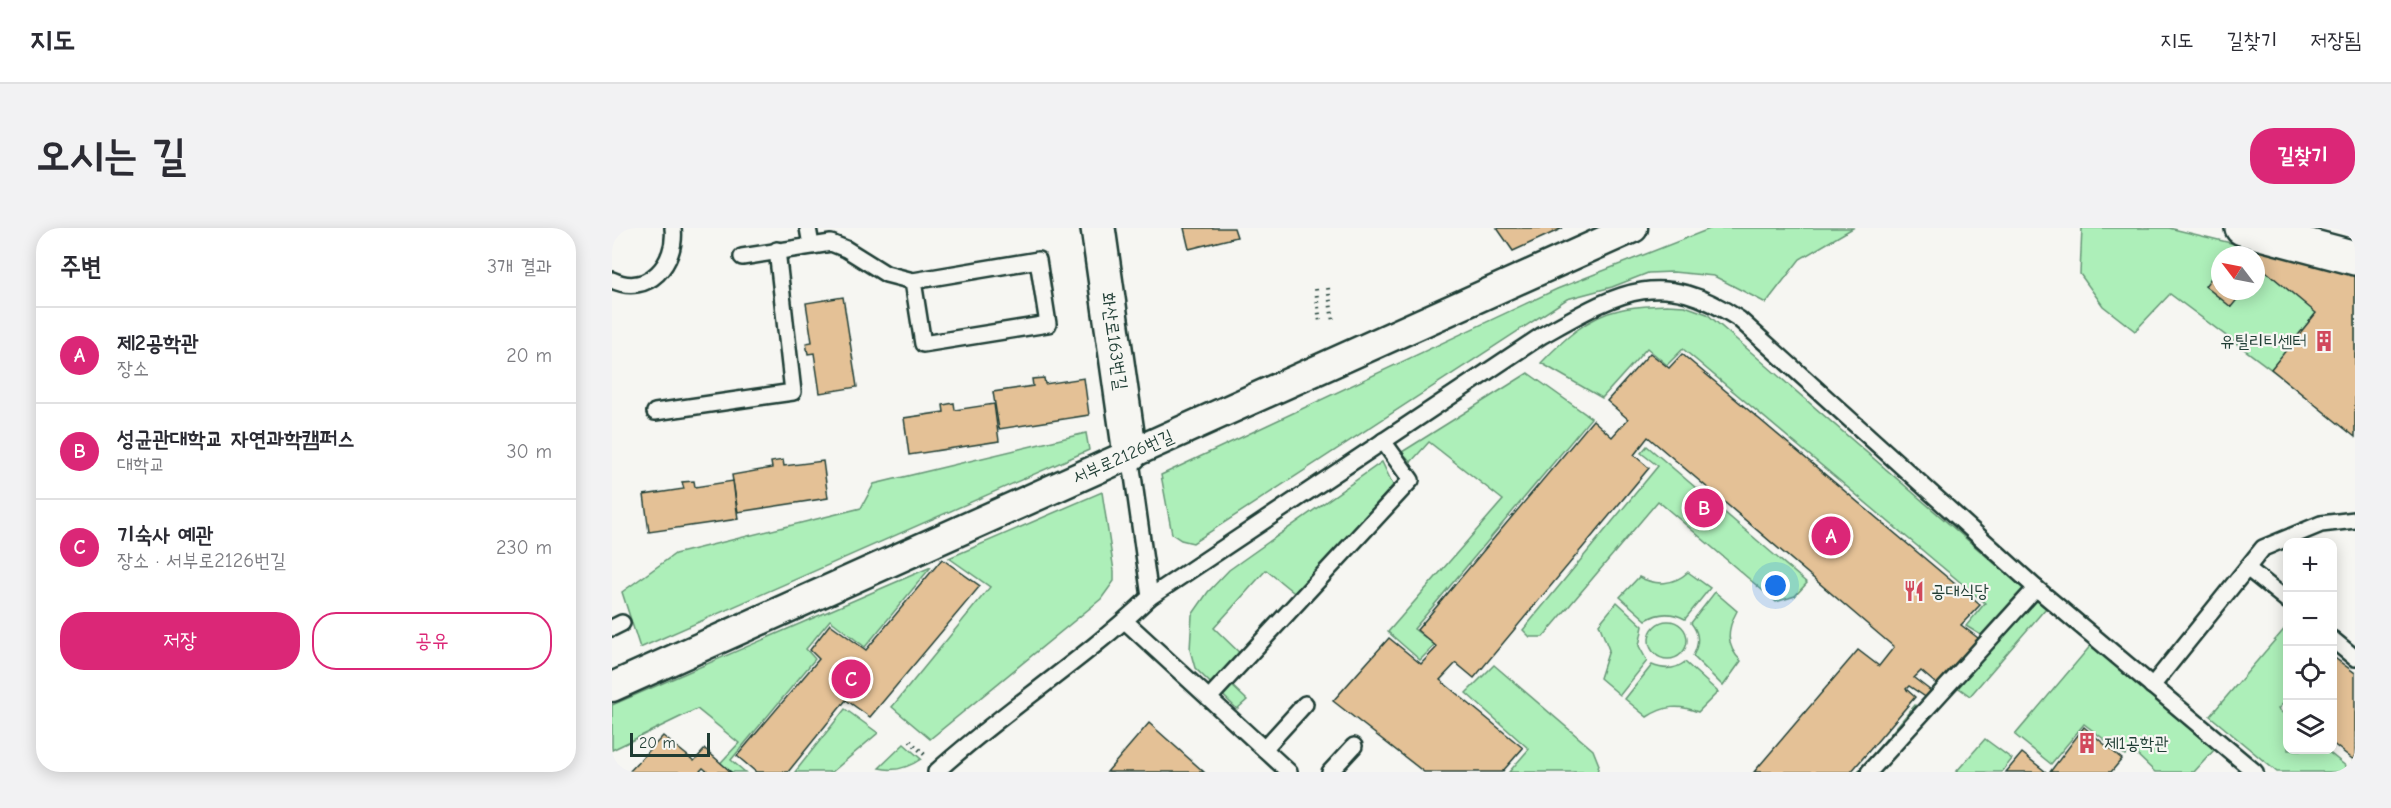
<!DOCTYPE html>
<html lang="ko">
<meta charset="utf-8">
<style>
body{margin:0;font-family:"Comic Neue","Poor Story",sans-serif;background:#f2f2f3;color:#2b2b33}
.controls{position:absolute;right:18px;bottom:18px;display:grid;overflow:hidden;border-radius:12px;box-shadow:0 3px 15px #0003}
.controls button{width:54px;height:54px;display:grid;place-items:center;padding:0;border:0;border-bottom:2px solid #e1e1e2;background:#fff;color:#2b2b33;font:30px sans-serif}
.compass{position:absolute;left:1599px;top:18px;width:54px;height:54px;border-radius:50%;background:#fff;box-shadow:0 3px 15px #0003;rotate:302deg}
.scale{position:absolute;left:18px;bottom:15px;width:80px;box-sizing:border-box;padding-left:6px;border:3px solid #1f3d34;border-top:0;font-size:16px;line-height:21px;white-space:nowrap;color:#1f3d34;-webkit-text-stroke:4px #f6f6f2;paint-order:stroke}
.you{position:absolute;left:1164px;top:358px;width:21px;height:21px;margin:-15px;border:4px solid #fff;border-radius:50%;background:#1a73e8;box-shadow:0 0 0 9px #1a73e833}
.badge{display:grid;place-items:center;width:39px;height:39px;border-radius:50%;background:#db2777;color:#fff;font-size:20px;font-weight:700}
.pin{position:absolute;translate:-50% -50%;border:3px solid #fff;box-shadow:0 2px 6px #0006}
.list{margin:0;padding:0;list-style:none}
h2{display:flex;justify-content:space-between;align-items:center;height:78px;margin:0;padding:0 24px;font-size:26px}
h2 small{font-size:20px;font-weight:400;color:#7c7c81}
.list li{display:grid;grid-template-columns:39px 1fr auto;gap:18px;align-items:center;box-sizing:border-box;height:96px;padding:0 24px;border-top:2px solid #e1e1e2}
.list b{display:block;font-size:22px;white-space:nowrap}
.list p{margin:0;font-size:20px;white-space:nowrap;color:#7c7c81}
.list em{font-size:20px;font-style:normal;color:#7c7c81}
.actions{display:flex;gap:12px;padding:18px 24px}
.actions a{flex:1;padding:14px 0;border:2px solid #db2777;border-radius:24px;text-align:center;font-size:21px;color:#db2777}
.actions .main{background:#db2777;color:#fff}
.icon{flex:none;width:33px;height:33px;fill:none;stroke:currentColor;stroke-width:2;stroke-linecap:round;stroke-linejoin:round}
.map{position:relative;flex:none;width:1743px;height:544px;overflow:hidden;border-radius:24px}
header{display:flex;align-items:center;gap:36px;box-sizing:border-box;height:84px;padding:0 30px;background:#fff;border-bottom:2px solid #e1e1e2}
header strong{font-size:28px}
nav{display:flex;gap:33px;margin-inline-start:auto;font-size:21px}
.intro{display:flex;align-items:center;justify-content:space-between;box-sizing:border-box;height:144px;padding:0 36px}
h1{margin:0;font-size:42px}
.button{padding:15px 27px;border-radius:24px;background:#db2777;color:#fff;font-size:21px;font-weight:700}
main{display:flex;gap:36px;padding:0 36px}
aside{flex:1;background:#fff;border-radius:24px;box-shadow:0 3px 15px #0003}
.map>svg:first-child{display:block}
</style>
<header>
<strong>지도</strong>
<nav><a>지도</a><a>길찾기</a><a>저장됨</a></nav>
</header>
<div class="intro"><h1>오시는 길</h1><a class="button">길찾기</a></div>
<main>
<aside>
<h2>주변<small>3개 결과</small></h2>
<ul class="list">
<li><span class="badge">A</span><div><b>제2공학관</b><p>장소</p></div><em>20 m</em></li>
<li><span class="badge">B</span><div><b>성균관대학교 자연과학캠퍼스</b><p>대학교</p></div><em>30 m</em></li>
<li><span class="badge">C</span><div><b>기숙사 예관</b><p>장소 · 서부로2126번길</p></div><em>230 m</em></li>
</ul>
<div class="actions"><a class="main">저장</a><a>공유</a></div>
</aside>
<div class="map">
<svg width="1743" height="544" viewBox="0 0 1743 544">
<rect width="100%" height="100%" fill="#f6f6f2"/>
<filter id="ink" filterUnits="userSpaceOnUse"><feTurbulence type="fractalNoise" baseFrequency=".0167" numOctaves="2"/><feDisplacementMap in="SourceGraphic" scale="12" xChannelSelector="R" yChannelSelector="G"/><feConvolveMatrix kernelMatrix="1 2 1 2 8 2 1 2 1" color-interpolation-filters="sRGB"/></filter>
<g filter="url(#ink)">
<g fill="#adefb9" stroke="#669676" stroke-width="1.5" fill-rule="evenodd">
<path d="M1100,0H1241L1188,31L1154,75L1102,48L1061,44L1036,45L1000,59L955,71L581,315L569,312L560,306L549,247L945,61Z"/>
<path d="M1470,0H1557L1743,45V204L1558,66L1523,103L1491,78L1468,46ZM1608,27H1644V63H1608Z"/>
<path d="M1054,77L1073,78L1095,86L1434,380L1358,468L1340,455L1377,412L1354,398L1373,375L1071,121L1055,137L1035,120L990,170L929,135C951,112 975,89 1007,82C1022,78 1039,78 1054,77Z"/>
<path d="M916,145L979,190L802,401L823,417L808,432L776,404L891,272L817,214L799,234L790,224Z"/>
<path d="M474,205L477,222L28,420L10,364L63,326L249,280L262,256Z"/>
<path d="M1035,218L1195,355L1183,368L1164,374L1046,273L931,409H918L911,402L1046,238L1029,225Z"/>
<path d="M770,234L781,257L686,368L654,342L602,400L637,434L617,455L635,472L625,481L583,440L578,422L580,387L596,364L617,342Z"/>
<path d="M490,264L502,343V353L489,371L318,511L280,479L378,359L337,330Z"/>
<path d="M319,339L253,419L218,392L194,421L203,431L119,532L133,544H100L127,515L85,481L0,522V477Z"/>
<path d="M1076,344L1098,360L1073,391C1060,384 1047,384 1034,392L1008,369L1027,349C1044,358 1062,357 1076,344Z"/>
<path d="M1103,364L1125,383C1115,401 1113,417 1129,433L1111,458L1081,428C1087,416 1088,406 1079,395Z"/>
<path d="M1005,374L1031,398L1027,418L1035,433L1008,467L988,450L997,422L987,396Z"/>
<circle cx="1056" cy="412" r="19"/>
<path d="M1675,398V471L1666,481L1675,489L1676,522H1714L1741,544H1665L1598,488Z"/>
<path d="M1480,416L1602,522L1582,544H1543L1519,521L1513,527L1472,496L1439,536L1403,507Z"/>
<path d="M1073,434L1106,464L1086,484C1067,476 1052,478 1035,489L1013,471L1040,437C1052,442 1063,442 1073,434Z"/>
<path d="M882,437L981,522L987,537L985,544H897L917,521L854,465Z"/>
<path d="M1303,477L1313,485L1262,544H1246Z"/>
<path d="M233,481L266,505L220,544H183Z"/>
<path d="M1373,511L1400,531L1390,544H1344Z"/>
<path d="M292,516L309,531C296,540 283,544 267,540Z"/>
</g>
<g fill="#e4c196" stroke="#1f3d34" stroke-width="1.5">
<path d="M572,0H622L625,9L577,21Z"/>
<path d="M885,0H951L901,23Z"/>
<path d="M1625,16L1740,44L1743,46V209L1659,141L1704,85L1650,40L1644,47V27H1617Z"/>
<path d="M1608,38V63H1632L1619,79L1593,58Z"/>
<path d="M231,69L245,159L208,165L202,125L196,126L194,115L200,114L194,75Z"/>
<path d="M1038,125L1057,140L1070,126L1368,377L1349,397L1370,413L1329,460L1309,443L1302,450L1323,466L1318,472L1297,458L1294,461L1303,469L1239,544H1142L1246,422L1267,438L1282,419L1036,209L1022,227L1037,240L862,450L844,435L828,452L911,520L890,544H812L721,473L777,410L809,436L825,419L805,402L981,192L1000,209L1016,191L995,173Z"/>
<path d="M432,150L433,156L472,150L477,187L387,201L381,164L421,158L420,151Z"/>
<path d="M342,175L343,182L382,176L387,213L297,227L292,190L332,184L331,177Z"/>
<path d="M171,232L172,238L211,233L216,270L126,284L120,247L160,240L159,234Z"/>
<path d="M82,253L83,259L121,253L126,291L37,304L32,267L72,261L70,254Z"/>
<path d="M330,331L368,358L258,489L234,472L176,544H144L125,528L207,431L198,422L218,396L254,422Z"/>
<path d="M1720,428L1743,445V533L1720,515Z"/>
<path d="M537,495L592,544H495Z"/>
<path d="M1472,499L1510,531L1499,544H1438Z"/>
<path d="M51,508L82,533L93,521L119,544H96L91,540L87,544H17Z"/>
<path d="M1410,525L1434,544H1394Z"/>
</g>
<g fill="none" stroke-linecap="round" stroke-linejoin="round">
<defs>
<g id="lane">
<path d="M196,0L199,17"/>
<path d="M130,29L219,15L234,21L274,46L301,53"/>
<path d="M426,32L436,96L311,116L301,53Z"/>
<path d="M0,52C36,69 65,35 61,0"/>
<path d="M43,184L181,164L165,22"/>
<path d="M518,226L538,369"/>
<path d="M1635,340L1676,373"/>
<path d="M513,393L677,544"/>
<path d="M0,400L10,395"/>
<path d="M1720,411L1743,430"/>
<path d="M1540,458L1651,320L1709,296L1743,292"/>
<path d="M597,470L799,252L771,213"/>
<path d="M652,521L693,476"/>
<path d="M324,544C392,482 471,433 538,369L929,108C1006,65 1046,38 1127,91L1424,360L1643,544"/>
<path d="M718,544L742,518"/>
<path d="M1257,544L1424,360"/>
</g>
<path id="street" d="M0,459L1021,0"/>
<g id="secondary">
<path d="M486,0L518,226"/>
<path d="M1630,0L1743,30"/>
</g>
</defs>
<use href="#lane" stroke="#1f3d34" stroke-width="20"/>
<use href="#street" stroke="#1f3d34" stroke-width="33"/>
<use href="#secondary" stroke="#1f3d34" stroke-width="38"/>
<g stroke="#1f3d34" stroke-width="4" stroke-dasharray="1.5 4.5" stroke-linecap="butt">
<path d="M716,60L721,94"/>
<path d="M704,61L708,95"/>
<path d="M298,513L314,528"/>
</g>
<use href="#lane" stroke="#f6f6f2" stroke-width="15"/>
<use href="#street" stroke="#f6f6f2" stroke-width="28"/>
<use href="#secondary" stroke="#f6f6f2" stroke-width="33"/>
</g>
</g>
<defs>
<symbol id="building-bare" viewBox="-9 -9 18 18"><path d="M-4-6H4V6H1V3H-1V6H-4ZM-2.5-4.3h1.7v1.8h-1.7ZM.8-4.3h1.7v1.8H.8ZM-2.5-1h1.7V.8h-1.7ZM.8-1h1.7V.8H.8Z" fill="#d1495b" stroke="#f6f6f2" stroke-width="2.5" paint-order="stroke"/></symbol>
<symbol id="restaurant-bare" viewBox="-9 -9 18 18"><path d="M-5-6h1v4h1v-4h1v4h1v-4h1v5L-1.5 .5V6h-2V.5L-5-1ZM5-6V6H3V1.5H1.5Q1.5-4 5-6Z" fill="#d1495b" stroke="#f6f6f2" stroke-width="2.5" paint-order="stroke"/></symbol>
</defs>
<g fill-rule="evenodd">
<use href="#building-bare" x="1697" y="98" width="30" height="30"/>
<use href="#restaurant-bare" x="1287" y="348" width="30" height="30"/>
<use href="#building-bare" x="1460" y="500" width="30" height="30"/>
</g>
<g text-anchor="middle" dominant-baseline="central" stroke-width="4.5" stroke-linejoin="round" paint-order="stroke">
<g font-size="18" fill="#1f3d34" stroke="#f6f6f2">
<text transform="translate(502 113) rotate(82)">화산로163번길</text>
<text transform="translate(511 229) rotate(-24)">서부로2126번길</text>
</g>
<g font-size="18" fill="#1f3d34" stroke="#f6f6f2" text-anchor="start">
<text x="1695" y="113" text-anchor="end">유틸리티센터</text>
<text x="1319" y="363">공대식당</text>
<text x="1492" y="515">제1공학관</text>
</g>
</g>
</svg>
<div class="controls">
<button>+</button>
<button>−</button>
<button><svg class="icon" aria-label="locate" viewBox="0 0 24 24"><circle cx="12" cy="12" r="6"/><path d="M12 2v4M12 18v4M2 12h4M18 12h4"/></svg></button>
<button><svg class="icon" aria-label="layers" viewBox="0 0 24 24"><path d="M12 4l9 5-9 5-9-5zM3 14l9 5 9-5"/></svg></button>
</div>
<svg class="compass" viewBox="-18 -18 36 36"><path d="M0-13l5 13h-10z" fill="#e53935"/><path d="M0 13l5-13h-10z" fill="#7c7c81"/></svg>
<div class="scale">20 m</div>
<div class="you"></div>
<div class="pin badge" style="left:1219px;top:308px">A</div>
<div class="pin badge" style="left:1092px;top:280px">B</div>
<div class="pin badge" style="left:239px;top:451px">C</div>
</div>
</main>
